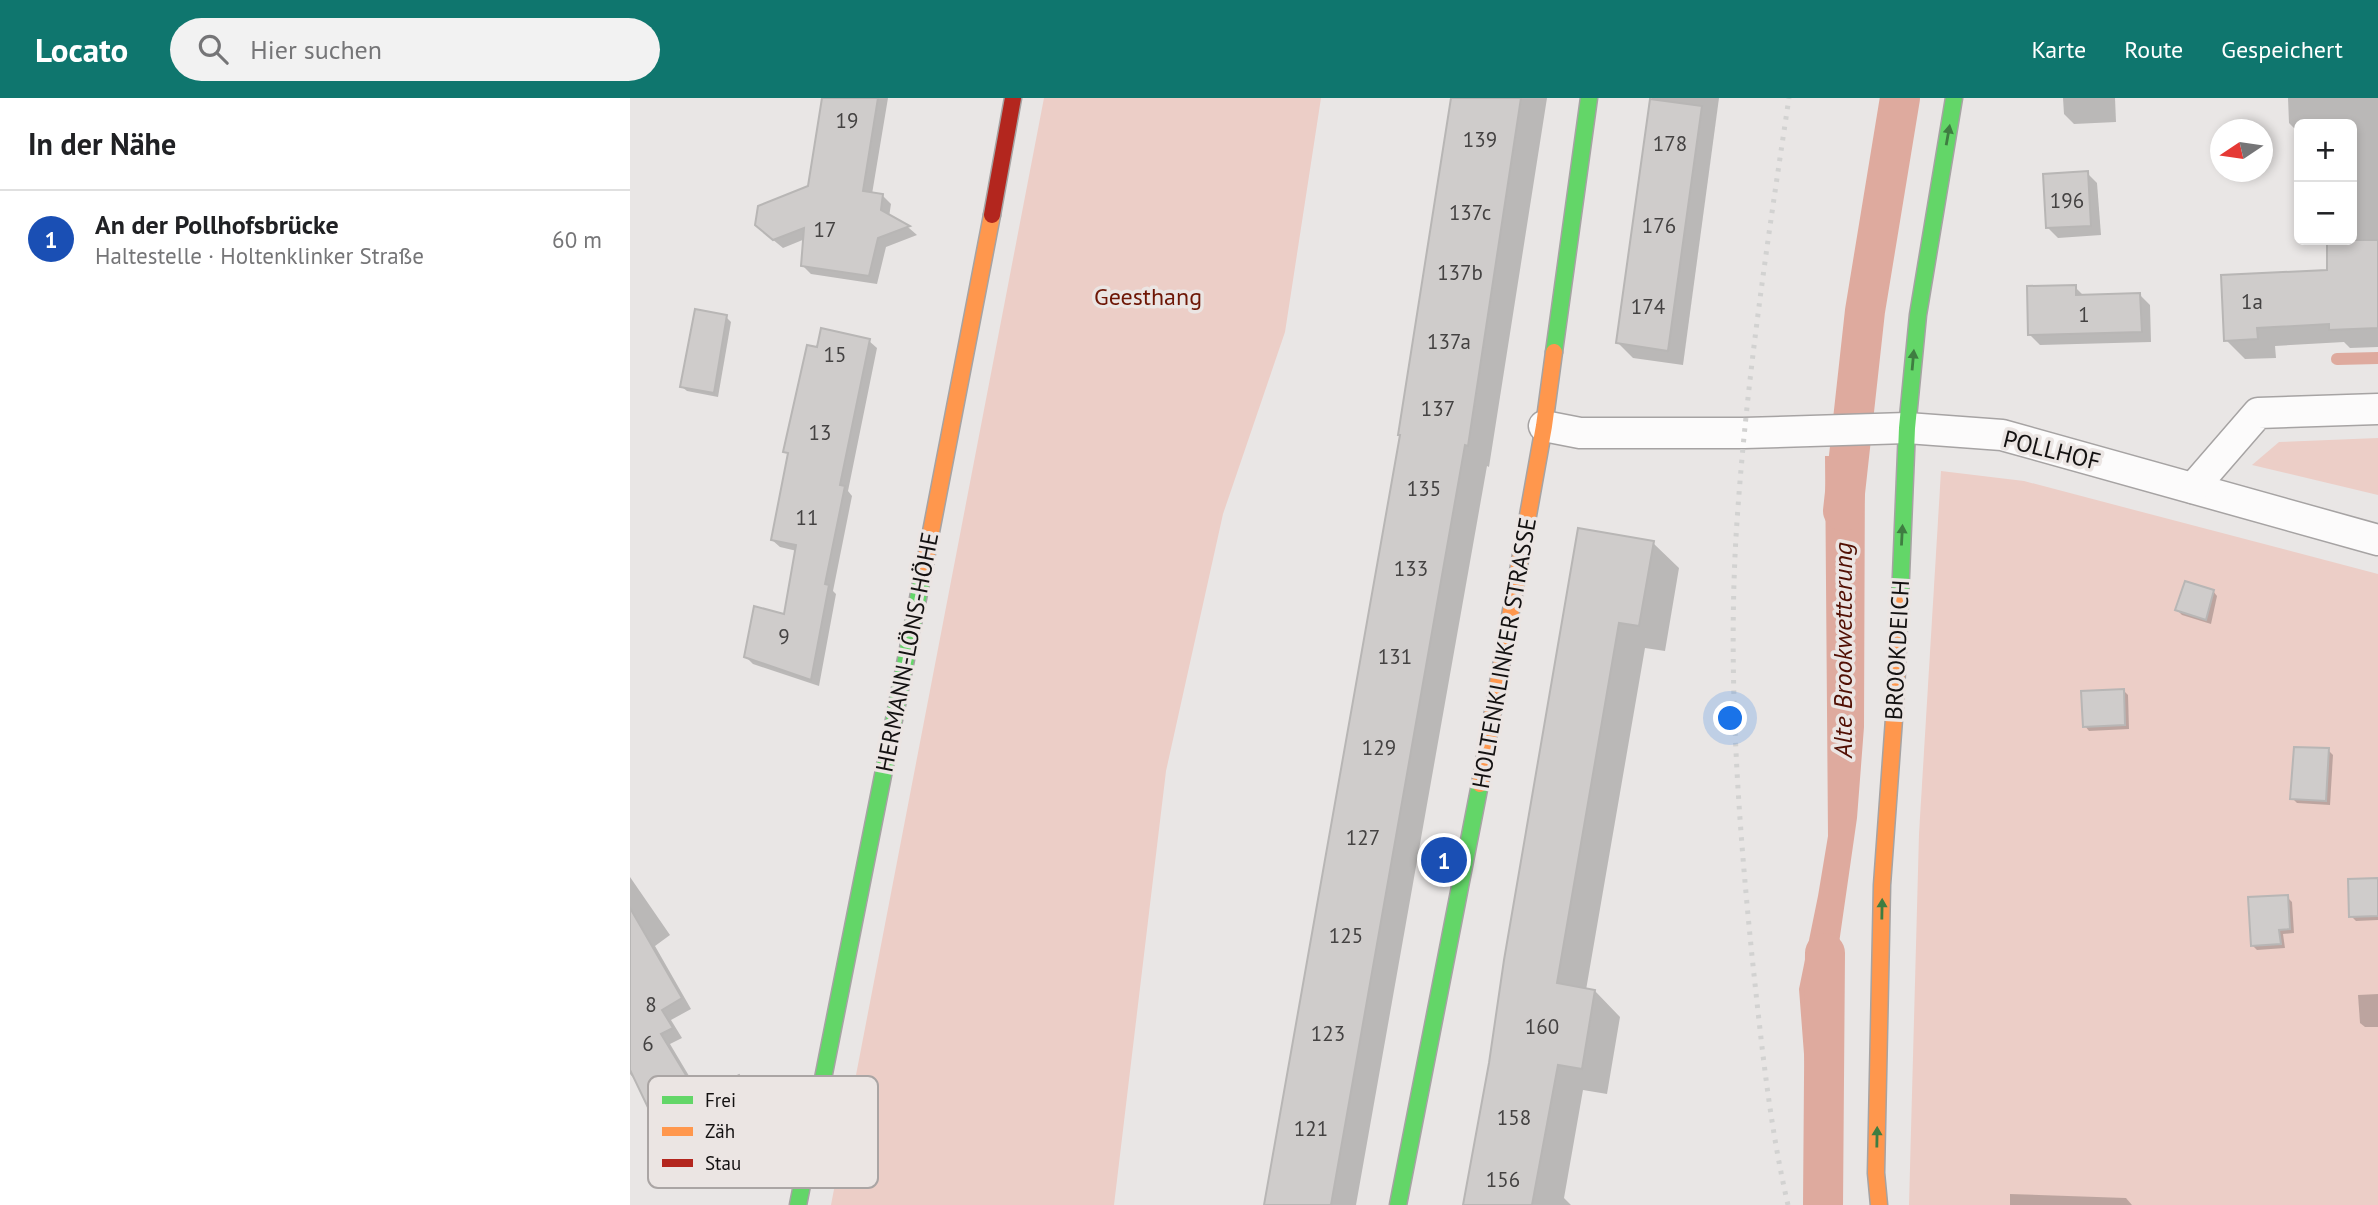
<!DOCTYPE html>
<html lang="de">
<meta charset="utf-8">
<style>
body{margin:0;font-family:"PT Sans",sans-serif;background:#f2f2f2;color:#202124}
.controls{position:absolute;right:21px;top:21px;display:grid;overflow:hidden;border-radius:10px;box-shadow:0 4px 10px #0003}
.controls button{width:63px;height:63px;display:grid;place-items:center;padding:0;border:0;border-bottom:2px solid #e0e0e0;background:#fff;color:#202124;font:35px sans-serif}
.compass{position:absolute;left:1580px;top:21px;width:63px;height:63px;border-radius:50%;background:#fff;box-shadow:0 4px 10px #0003;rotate:257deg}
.you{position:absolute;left:1101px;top:621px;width:24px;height:24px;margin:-18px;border:5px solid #fff;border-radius:50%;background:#1a73e8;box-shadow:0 0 0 10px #1a73e833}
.badge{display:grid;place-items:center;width:46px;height:46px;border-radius:50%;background:#0f766e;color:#fff;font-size:23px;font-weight:700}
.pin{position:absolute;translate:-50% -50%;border:4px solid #fff;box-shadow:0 2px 7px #0006}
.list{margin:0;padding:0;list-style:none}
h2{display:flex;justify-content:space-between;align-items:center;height:91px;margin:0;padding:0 28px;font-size:30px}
h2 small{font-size:23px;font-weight:400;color:#757577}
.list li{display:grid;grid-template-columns:46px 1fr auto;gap:21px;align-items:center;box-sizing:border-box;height:98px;padding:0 28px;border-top:2px solid #e0e0e0}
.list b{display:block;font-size:26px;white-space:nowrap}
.list p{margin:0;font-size:23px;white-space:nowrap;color:#757577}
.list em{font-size:23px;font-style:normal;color:#757577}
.icon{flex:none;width:38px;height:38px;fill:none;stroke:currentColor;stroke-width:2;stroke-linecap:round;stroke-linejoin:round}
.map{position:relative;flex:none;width:1748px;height:1107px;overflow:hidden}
header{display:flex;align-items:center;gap:42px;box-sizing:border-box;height:98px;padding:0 35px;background:#0f766e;color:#fff}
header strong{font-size:33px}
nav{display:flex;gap:38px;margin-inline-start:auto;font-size:24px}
.search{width:490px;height:63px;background:#f2f2f2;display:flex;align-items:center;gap:18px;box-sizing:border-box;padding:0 24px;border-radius:38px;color:#757577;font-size:26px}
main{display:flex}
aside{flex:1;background:#fff}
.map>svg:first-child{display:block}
</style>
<header>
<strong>Locato</strong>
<div class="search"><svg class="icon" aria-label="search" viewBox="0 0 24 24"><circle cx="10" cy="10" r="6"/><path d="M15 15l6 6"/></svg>Hier suchen</div>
<nav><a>Karte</a><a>Route</a><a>Gespeichert</a></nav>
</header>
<main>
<aside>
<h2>In der Nähe<small></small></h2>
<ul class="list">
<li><span class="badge" style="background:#1a4fb4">1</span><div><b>An der Pollhofsbrücke</b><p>Haltestelle · Holtenklinker Straße</p></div><em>60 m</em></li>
</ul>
</aside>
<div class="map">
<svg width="1748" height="1107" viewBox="0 0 1748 1107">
<rect width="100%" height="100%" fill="#e9e6e5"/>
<g fill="#eccec7">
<path d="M414,0H691L655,234L593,416L536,673L484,1107H201Z"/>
<path d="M1748,340V397L1622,367L1649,344Z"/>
<path d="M1311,373L1394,383L1748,476V1107H1279L1289,736Z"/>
</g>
<path fill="#deaa9e" d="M1195,358H1235L1234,629L1227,720L1204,880L1175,969L1169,891L1188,798L1198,738Z"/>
<g fill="#0003">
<path d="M194,0H258L242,96L253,98L261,106L259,119L279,130L287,137L256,149L247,186L181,176L172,167L175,141L153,150L136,136L180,89Z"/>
<path d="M823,0H917L859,369L857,368L726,1107H636L772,338Z"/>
<path d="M1022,0H1089L1053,267L1003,260L988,245Z"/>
<path d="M1433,0H1485L1486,24L1444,26L1434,16Z"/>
<path d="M1658,0H1748V249L1720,250L1714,244L1645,248L1646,260L1615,261L1596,242L1699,174L1698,142H1722V26H1669V35L1659,25Z"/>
<path d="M1457,75L1467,85L1471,137L1428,140L1418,130Z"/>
<path d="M1445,189L1455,199L1510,197L1520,207L1521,244L1410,247L1400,237Z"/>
<path d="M96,219L101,224L88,299L57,293L52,289Z"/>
<path d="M239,243L247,250L218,393L222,398L203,493L206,496L189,588L123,566L116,559L155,519L167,453L150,449L142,442L159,357L155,353L188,251Z"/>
<path d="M950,432L1023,445L1049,470L1035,553L1015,550L956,892L965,893L990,919L977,996L953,992L934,1100L941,1107H835L861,965Z"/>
<path d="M1583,493L1587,498L1581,526L1552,517L1547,512Z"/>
<path d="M1493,592L1498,597L1499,631L1459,633L1455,628Z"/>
<path d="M1698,652L1703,657L1700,707L1667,705L1662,700Z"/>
<path d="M0,779L40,837L25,848L61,911L41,922L52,940L40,946L71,998L109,980L119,990L132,1016L112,1026L122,1046L57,1077L47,1067L8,985L0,976Z"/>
<path d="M1748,782V822L1726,823L1721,818Z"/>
<path d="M1657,799L1662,804L1664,835L1653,836L1655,850L1627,852L1622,847Z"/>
<path d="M1748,896V929H1735L1730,925L1728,897Z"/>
<path d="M1380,1096L1496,1100L1502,1107H1380Z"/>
</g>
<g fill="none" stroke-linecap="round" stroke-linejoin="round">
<path stroke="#deaa9e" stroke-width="12" d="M1707,261L1748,260"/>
<g stroke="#deaa9e" stroke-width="40">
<path d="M1213,413L1235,213L1270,0"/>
<path d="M1193,1107L1195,855"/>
</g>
</g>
<g fill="#cfcccb" stroke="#b8b6b5" stroke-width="2">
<path d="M192,0H248L233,93L253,96L251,112L280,128L248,140L239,178L171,168L174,130L143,142L125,127L128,108L178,88Z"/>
<path d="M821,0H891L838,348L835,347L701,1107H634L770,337H768Z"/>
<path d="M1020,1L1072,8L1038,253L986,245Z"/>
<path d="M1458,73L1461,128L1416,130L1413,76Z"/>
<path d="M1697,142H1748V230L1699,232V226L1627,230L1628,241L1594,243L1591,177L1697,172Z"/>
<path d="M1446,187V197L1510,195L1512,234L1398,237L1397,188Z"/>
<path d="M65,211L97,217L84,295L50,289Z"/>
<path d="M191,230L240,241L210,387L215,388L195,486L199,487L181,582L114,559L124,508L154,516L166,447L141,442L158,355L153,354L177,247L187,249Z"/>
<path d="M948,430L1024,443L1009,528L989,525L927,885L965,892L952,971L928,967L902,1107H833L859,965L874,862Z"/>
<path d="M1555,483L1584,492L1576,522L1545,512Z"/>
<path d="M1494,591L1495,627L1453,629L1451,593Z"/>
<path d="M1664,649L1699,650L1696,703L1660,701Z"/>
<path d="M1748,780V818L1719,819L1718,781Z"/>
<path d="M1658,797L1660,831L1649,832L1651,846L1621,848L1618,799Z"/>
<path d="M0,810L52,900L32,912L43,930L31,936L68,997L109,977L123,1006L103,1016L113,1036L46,1068L0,972Z"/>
</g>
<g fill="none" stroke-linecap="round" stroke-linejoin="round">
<defs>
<g id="street">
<path d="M914,328L950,335H1114L1277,330L1372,337L1748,442"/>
<path d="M1563,390L1628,315L1748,311"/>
</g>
<g id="fast">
<path d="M924,254L959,0"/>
<path d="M1270,502L1277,330L1288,217L1324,0"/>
<path d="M168,1107L295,465"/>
<path d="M768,1107L850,686"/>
</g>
<g id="slow">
<path d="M295,465L362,117"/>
<path d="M850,686L914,328L924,254"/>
<path d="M1249,1107L1246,1075L1252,787L1266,593L1270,502"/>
</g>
<path id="jam" d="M362,117L383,0"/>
</defs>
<use href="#street" stroke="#a6a3a3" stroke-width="33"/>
<use href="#fast" stroke="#a6a3a3" stroke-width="19"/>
<use href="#slow" stroke="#a6a3a3" stroke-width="19"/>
<use href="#jam" stroke="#a6a3a3" stroke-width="19"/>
<use href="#street" stroke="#fcfbfb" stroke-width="30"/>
<use href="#fast" stroke="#63d668" stroke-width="16"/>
<use href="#slow" stroke="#ff974d" stroke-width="16"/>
<use href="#jam" stroke="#b3261e" stroke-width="16"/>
<path stroke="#d2d2d1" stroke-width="5" stroke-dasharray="3.5 7" stroke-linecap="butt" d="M1158,1107C1139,1025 1131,941 1122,858C1108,719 1098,578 1106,439C1115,292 1137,146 1159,0"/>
</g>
<defs><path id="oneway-solid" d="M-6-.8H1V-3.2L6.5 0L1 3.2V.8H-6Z" transform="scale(1.75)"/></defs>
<g fill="#3f7d41">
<use href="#oneway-solid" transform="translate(1318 37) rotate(-80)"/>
<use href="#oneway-solid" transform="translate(1283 262) rotate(-85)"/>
<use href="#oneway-solid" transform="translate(1272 437) rotate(-87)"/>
<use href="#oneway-solid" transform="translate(1252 811) rotate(-89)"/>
<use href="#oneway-solid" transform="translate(1247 1039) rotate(-89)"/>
</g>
<g text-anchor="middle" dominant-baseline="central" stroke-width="7" stroke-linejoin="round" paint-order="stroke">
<g font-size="21" fill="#444242">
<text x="217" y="22">19</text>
<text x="850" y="41">139</text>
<text x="1040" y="45">178</text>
<text x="1437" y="102">196</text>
<text x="840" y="114">137c</text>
<text x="1029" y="127">176</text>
<text x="195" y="131">17</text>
<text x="830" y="174">137b</text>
<text x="1622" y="203">1a</text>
<text x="1018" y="208">174</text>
<text x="1454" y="216">1</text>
<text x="819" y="243">137a</text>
<text x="205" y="256">15</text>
<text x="808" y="310">137</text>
<text x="190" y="334">13</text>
<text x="794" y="390">135</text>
<text x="177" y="419">11</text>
<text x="781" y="470">133</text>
<text x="154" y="538">9</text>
<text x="765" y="558">131</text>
<text x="749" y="649">129</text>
<text x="733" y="739">127</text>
<text x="716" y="837">125</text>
<text x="21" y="906">8</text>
<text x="912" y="928">160</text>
<text x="698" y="935">123</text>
<text x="18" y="945">6</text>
<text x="884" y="1019">158</text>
<text x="681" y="1030">121</text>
<text x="873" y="1081">156</text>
</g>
<g font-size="24" fill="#6e1706" stroke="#ebe5e3">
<text x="518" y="198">Geesthang</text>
</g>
<g font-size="24" fill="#131111" stroke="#ebe5e3">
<text transform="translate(1422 352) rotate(14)">POLLHOF</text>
<text transform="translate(1267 552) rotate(-87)">BROOKDEICH</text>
<text transform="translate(277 554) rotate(-79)">HERMANN-LÖNS-HÖHE</text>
<text transform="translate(874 555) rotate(-80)">HOLTENKLINKER STRASSE</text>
</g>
<g font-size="26" font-style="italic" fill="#510f03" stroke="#ebe5e3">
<text transform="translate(1212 552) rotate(-90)">Alte Brookwetterung</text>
</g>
</g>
<rect x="18" y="978" width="230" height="112" rx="10" fill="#ebe5e3" stroke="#aaa5a4" stroke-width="2"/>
<rect x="32" y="998" width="31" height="8" fill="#63d668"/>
<rect x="32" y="1029" width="31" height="9" fill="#ff974d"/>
<rect x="32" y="1061" width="31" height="8" fill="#b3261e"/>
<g font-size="19" fill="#131111">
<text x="75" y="1009">Frei</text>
<text x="75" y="1040">Zäh</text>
<text x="75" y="1072">Stau</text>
</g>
</svg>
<div class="controls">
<button>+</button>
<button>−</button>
</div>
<svg class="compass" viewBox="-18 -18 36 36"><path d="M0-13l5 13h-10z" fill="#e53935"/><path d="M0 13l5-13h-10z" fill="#757577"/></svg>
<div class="you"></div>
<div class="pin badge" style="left:814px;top:762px;background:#1a4fb4">1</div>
</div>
</main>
